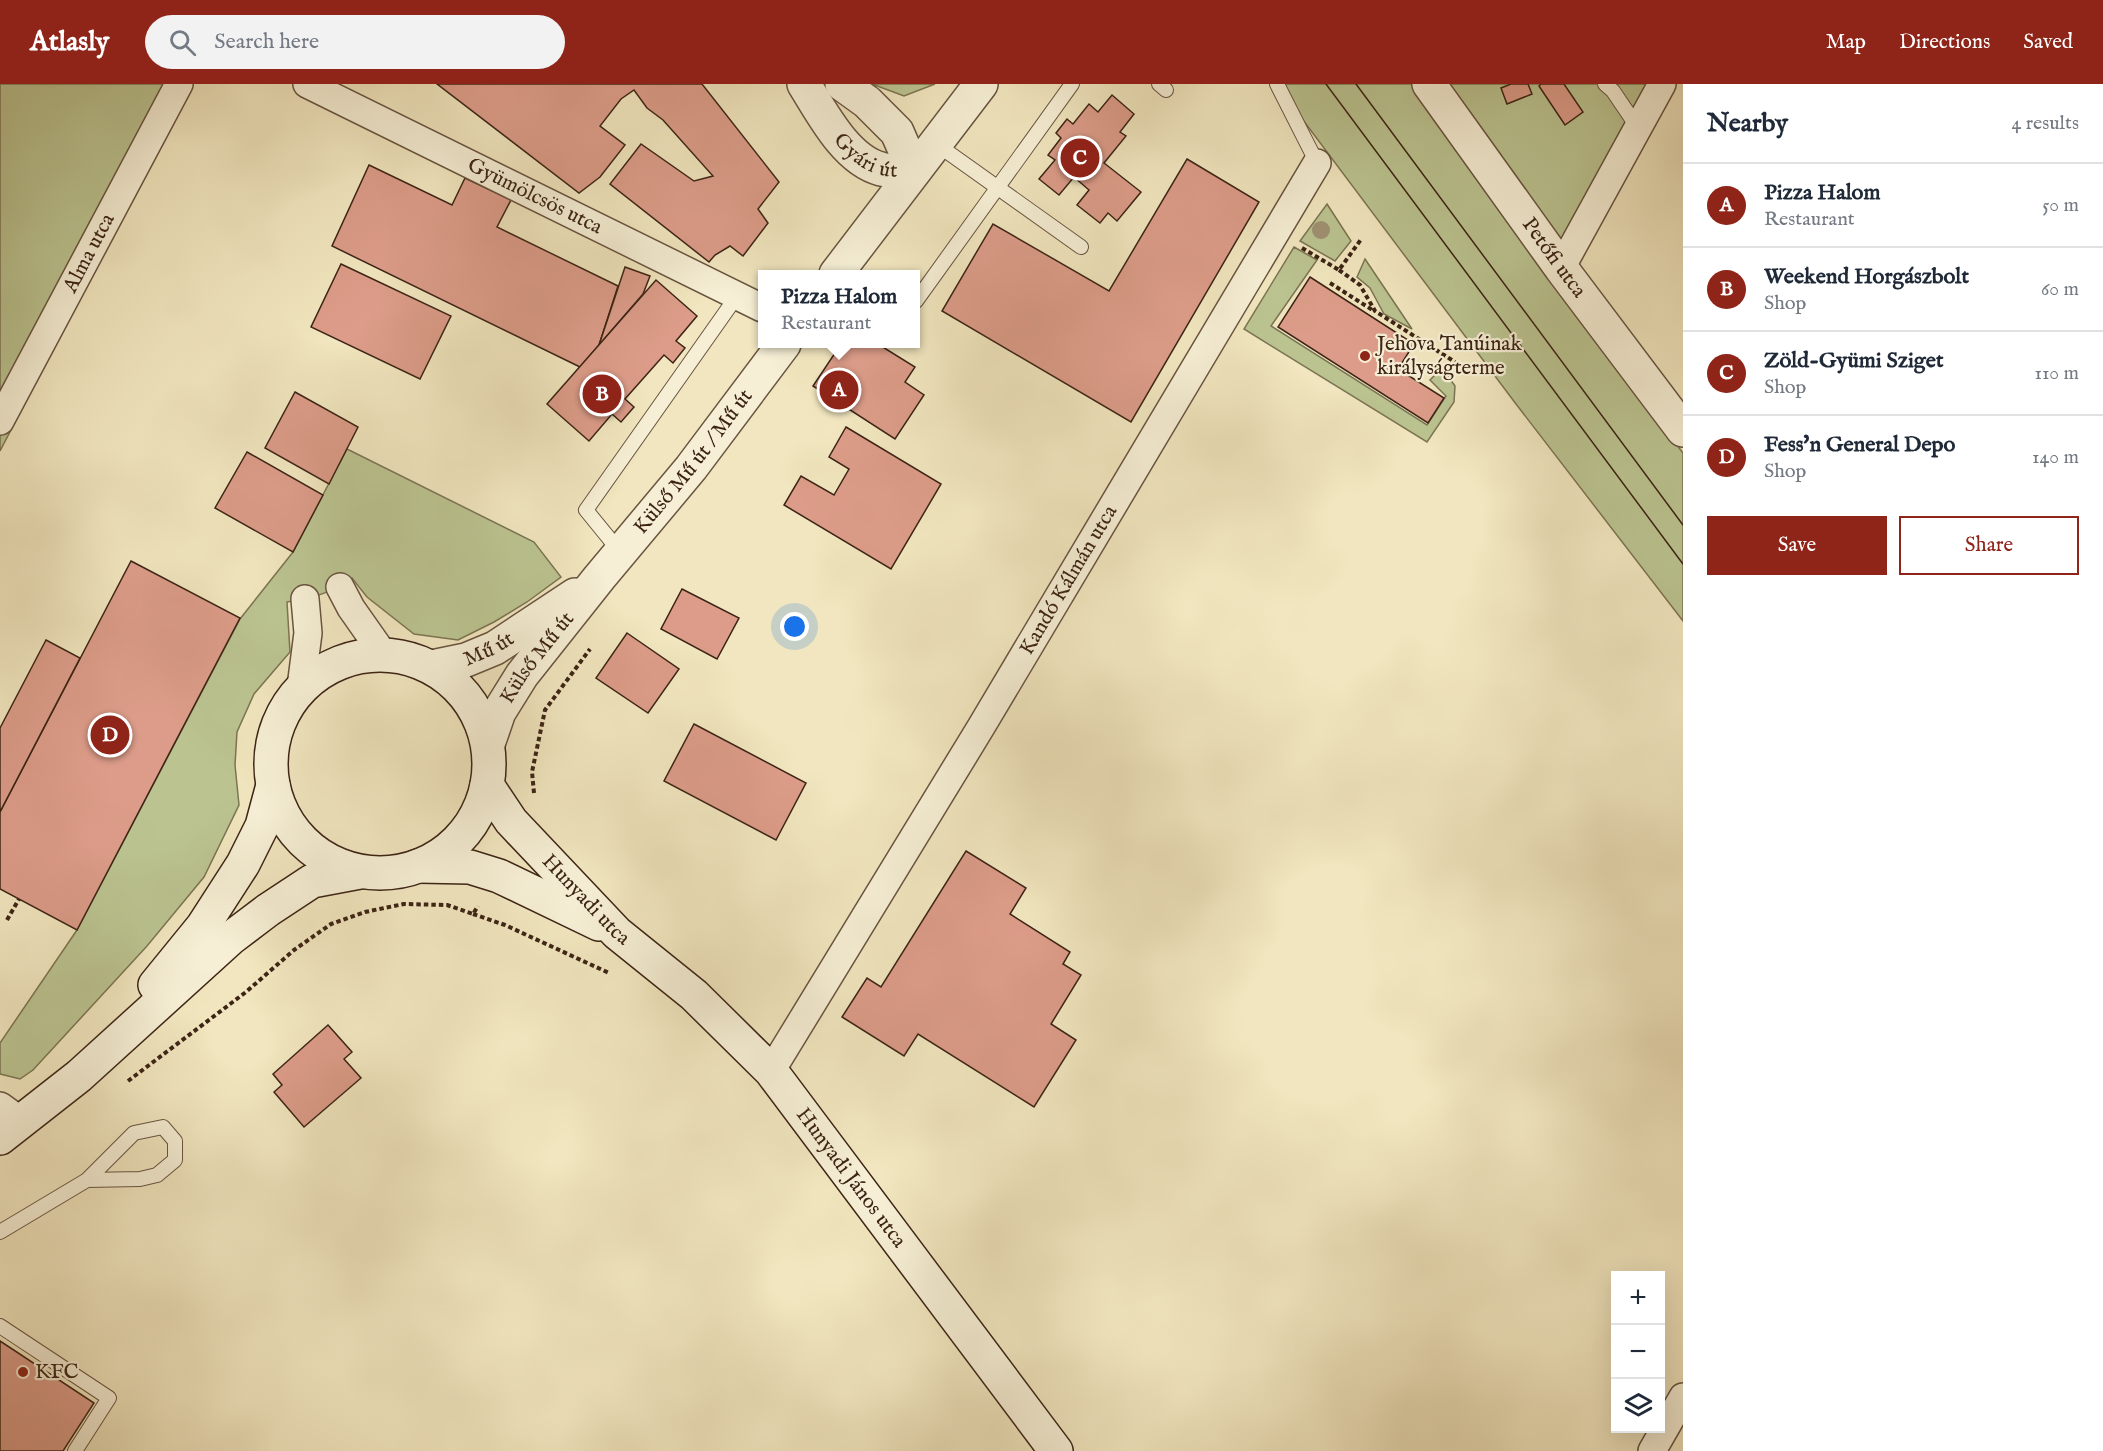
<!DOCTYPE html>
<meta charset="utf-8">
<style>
body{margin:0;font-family:"IM FELL English",serif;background:#f2f2f3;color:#1f2937}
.controls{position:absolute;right:18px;bottom:18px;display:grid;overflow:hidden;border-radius:0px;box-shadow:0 6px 24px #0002}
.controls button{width:54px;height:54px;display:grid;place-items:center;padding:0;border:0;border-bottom:2px solid #e0e1e3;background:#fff;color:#1f2937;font:30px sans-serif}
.you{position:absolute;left:795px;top:543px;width:21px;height:21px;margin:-15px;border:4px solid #fff;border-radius:50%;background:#1a73e8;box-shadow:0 0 0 9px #1a73e833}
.badge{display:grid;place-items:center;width:39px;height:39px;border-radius:50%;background:#8f2418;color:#fff;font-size:20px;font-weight:700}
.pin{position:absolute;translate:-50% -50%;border:3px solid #fff;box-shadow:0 2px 6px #0006}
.popup{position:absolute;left:758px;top:186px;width:162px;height:78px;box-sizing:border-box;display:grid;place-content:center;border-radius:0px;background:#fff;filter:drop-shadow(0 2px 4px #0005);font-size:20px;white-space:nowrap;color:#747a83}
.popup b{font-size:22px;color:#1f2937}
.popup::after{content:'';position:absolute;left:50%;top:100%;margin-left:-12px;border:12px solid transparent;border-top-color:#fff}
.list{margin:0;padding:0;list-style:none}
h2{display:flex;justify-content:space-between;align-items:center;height:78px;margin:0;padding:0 24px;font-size:26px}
h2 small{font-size:20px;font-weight:400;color:#747a83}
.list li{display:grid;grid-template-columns:39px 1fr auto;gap:18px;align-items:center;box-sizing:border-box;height:84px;padding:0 24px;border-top:2px solid #e0e1e3}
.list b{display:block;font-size:22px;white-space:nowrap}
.list p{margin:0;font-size:20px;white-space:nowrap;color:#747a83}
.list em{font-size:20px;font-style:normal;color:#747a83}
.actions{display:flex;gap:12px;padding:18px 24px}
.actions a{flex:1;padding:14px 0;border:2px solid #8f2418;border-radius:0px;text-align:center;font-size:21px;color:#8f2418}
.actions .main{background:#8f2418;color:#fff}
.icon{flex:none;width:33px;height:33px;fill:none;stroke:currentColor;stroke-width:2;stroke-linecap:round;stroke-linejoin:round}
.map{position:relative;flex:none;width:1683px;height:1367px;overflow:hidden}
header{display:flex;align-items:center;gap:36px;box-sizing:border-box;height:84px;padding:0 30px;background:#8f2418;color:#fff}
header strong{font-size:28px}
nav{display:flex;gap:33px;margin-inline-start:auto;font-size:21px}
.search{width:420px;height:54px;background:#f2f2f3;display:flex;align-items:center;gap:15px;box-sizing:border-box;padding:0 21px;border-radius:33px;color:#747a83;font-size:22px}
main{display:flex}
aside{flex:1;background:#fff}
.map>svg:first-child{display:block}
</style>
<header>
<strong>Atlasly</strong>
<div class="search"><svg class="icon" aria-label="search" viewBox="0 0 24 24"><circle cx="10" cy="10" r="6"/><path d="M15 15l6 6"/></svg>Search here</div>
<nav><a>Map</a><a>Directions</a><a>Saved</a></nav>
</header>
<main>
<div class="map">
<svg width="1683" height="1367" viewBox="0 0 1683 1367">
<rect width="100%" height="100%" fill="#f1e6bf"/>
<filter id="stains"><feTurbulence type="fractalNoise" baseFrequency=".00333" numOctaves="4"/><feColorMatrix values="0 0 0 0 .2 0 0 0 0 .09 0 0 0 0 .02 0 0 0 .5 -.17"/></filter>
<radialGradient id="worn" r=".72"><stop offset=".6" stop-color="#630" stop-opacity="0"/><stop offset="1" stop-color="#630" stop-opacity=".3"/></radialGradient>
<g fill="#bbc491" stroke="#7c7453" stroke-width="1.5">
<path d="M0,0H192L0,367Z"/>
<path d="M872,0H935L904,12Z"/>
<path d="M1276,0H1650L1547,189L1683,369V537L1516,320Z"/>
<path d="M1327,120L1351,157L1335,177L1300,157Z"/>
<path d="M1294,163L1317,176L1271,242L1427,341L1446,312L1430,296L1442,284L1455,302L1454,318L1427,358L1244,245Z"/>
<path d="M1365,175L1412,245L1384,230L1370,204L1357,193Z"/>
<path d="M347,365L534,458L561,493L527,518L494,538L458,556L414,550L367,513L352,494C334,509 310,514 287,518L290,568L254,610L237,648L235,681L239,721L204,793L147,862L33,986L20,995L0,990V959L77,846L240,535L293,468Z"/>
</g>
<g fill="#dc9c89" stroke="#3c2415" stroke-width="1.5">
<path d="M437,0H702L779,98L758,125L768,139L743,172L730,162L715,171L709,178L610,100L641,60L694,97L713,92L663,36L647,24L634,6L621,15L600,42L625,61L600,93L579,109Z"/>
<path d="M1511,0H1528L1532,10L1507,20L1501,4Z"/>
<path d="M1541,0H1564L1583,28L1565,41L1539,2Z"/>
<path d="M1112,11L1134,30L1120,48L1126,52L1104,79L1141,108L1117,137L1108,129L1100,139L1077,121L1089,106L1074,93L1059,111L1039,95L1055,76L1048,71L1061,54L1056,49L1067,35L1073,40L1089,20L1098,28Z"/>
<path d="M1187,75L1259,118L1131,338L942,227L993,140L1109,207Z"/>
<path d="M369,81L452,121L465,94L511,116L497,143L618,202L599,261L580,283L332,162Z"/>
<path d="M341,180L451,232L420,295L311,243Z"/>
<path d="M625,183L650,192L643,210L599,261Z"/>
<path d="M1310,193L1414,260L1398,285L1444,314L1428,339L1278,243Z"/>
<path d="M656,196L697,232L676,257L685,264L673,279L664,271L625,315L634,323L621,338L612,330L589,357L547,320Z"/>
<path d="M841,260H878L915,283L905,298L924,311L895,355L813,302Z"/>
<path d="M295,308L358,343L329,400L265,364Z"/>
<path d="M846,343L941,400L891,485L784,421L801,392L834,411L849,385L829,373Z"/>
<path d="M247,368L323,411L293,468L215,424Z"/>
<path d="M131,477L240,534L77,846L0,805V728Z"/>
<path d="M682,505L739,534L717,575L661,545Z"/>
<path d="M627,549L679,585L648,629L596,594Z"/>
<path d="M46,556L80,574L0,728V644Z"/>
<path d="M694,640L806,699L776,756L664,697Z"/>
<path d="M966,767L1026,804L1010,830L1070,868L1063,880L1081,891L1051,940L1076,956L1034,1023L918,950L904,972L842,933L867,894L881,903Z"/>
<path d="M328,941L352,968L344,975L361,994L304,1043L274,1008L282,1001L273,990Z"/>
<path d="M0,1257L94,1319L63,1367H0Z"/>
</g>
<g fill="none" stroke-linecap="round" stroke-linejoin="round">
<defs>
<g id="service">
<path d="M1159,0L1166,6"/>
<path d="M1277,0L1317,79"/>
<path d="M1605,0L1613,7L1638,44"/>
<path d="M935,59L1081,163"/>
<path d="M916,217L1072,0"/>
<path d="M621,469L586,426L737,212"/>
<path d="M0,1148L87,1096L140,1095L157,1091L175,1076V1057L163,1043L134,1049L87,1096"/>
<path d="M0,1242L109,1314L75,1367"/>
</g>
<g id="minor">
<path id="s1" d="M307,0L762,224"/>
<path d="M1561,184L1662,0"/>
<path id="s2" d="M0,337L179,0"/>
<path d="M340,503L351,524L384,571"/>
<path d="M301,603L308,549L305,515"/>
<path id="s3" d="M771,987L981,643L1317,79"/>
<path d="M0,1022L22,1038"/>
<path d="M1652,1367L1683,1313"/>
</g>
<g id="tertiary">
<path id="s4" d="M804,0C822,29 846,76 881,85C891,88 904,86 914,87"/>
<path d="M842,0L867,18L897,48L914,87"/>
<path id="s5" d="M1429,0L1561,184L1683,346"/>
<path d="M836,190L981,0"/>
<path id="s6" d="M432,583L466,576L495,564L575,511"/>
<path id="s7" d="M488,660L499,628L522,591L599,494L691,384L784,260"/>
</g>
<g id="secondary">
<circle cx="380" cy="680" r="109"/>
<path id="s8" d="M487,701L511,737L617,849L694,911L771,987L1056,1367"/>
<path d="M418,782L470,783L499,792L599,840"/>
<path d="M155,901L203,842L243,780L262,742L273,701"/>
<path d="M0,1054L79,992L231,854L268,826L312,797L360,788"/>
</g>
</defs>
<use href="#service" stroke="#695440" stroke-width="16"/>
<use href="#minor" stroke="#695440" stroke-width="30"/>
<use href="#tertiary" stroke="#695440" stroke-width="36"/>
<use href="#secondary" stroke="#3c2415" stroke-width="36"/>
<g stroke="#3c2415" stroke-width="4" stroke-dasharray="4.5 3" stroke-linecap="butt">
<path d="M1302,164L1339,186L1362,154"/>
<path d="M1339,186L1360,201L1375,227L1455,278"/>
<path d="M1330,199L1374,227"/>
<path d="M534,709L532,688L545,626L590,565"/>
<path d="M473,830L505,841L609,889"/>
<path d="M7,836L19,815"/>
<path d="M128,997L246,908L294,866L331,840L365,828L404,820L447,821L473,830L478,822"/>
</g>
<use href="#service" stroke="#f6efd5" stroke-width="14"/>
<use href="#minor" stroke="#f6efd5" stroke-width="27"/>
<use href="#tertiary" stroke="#f6efd5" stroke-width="33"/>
<use href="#secondary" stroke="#f6efd5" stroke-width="33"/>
<g stroke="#3c2415" stroke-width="1.5">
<path d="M1326,0L1683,480"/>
<path d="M1356,0L1683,441"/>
</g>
</g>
<circle fill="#9f9173" cx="1321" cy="146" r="9"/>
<g fill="#8f2418" stroke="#f6efd5" stroke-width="2">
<circle cx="1365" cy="272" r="6"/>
<circle cx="23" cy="1288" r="6"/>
</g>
<g text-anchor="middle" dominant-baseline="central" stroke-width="4.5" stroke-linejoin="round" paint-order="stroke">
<g font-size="21" fill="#3c2415" stroke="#f6efd5">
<text stroke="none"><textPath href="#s4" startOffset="98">Gyári út</textPath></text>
<text stroke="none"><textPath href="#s1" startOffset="254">Gyümölcsös utca</textPath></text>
<text stroke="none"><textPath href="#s2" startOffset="190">Alma utca</textPath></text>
<text stroke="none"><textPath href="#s5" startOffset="214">Petőfi utca</textPath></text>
<text stroke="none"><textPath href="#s7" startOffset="351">Külső Mű út / Mű út</textPath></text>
<text stroke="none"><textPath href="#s3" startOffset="574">Kandó Kálmán utca</textPath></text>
<text stroke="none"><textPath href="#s6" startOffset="60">Mű út</textPath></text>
<text stroke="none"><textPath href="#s7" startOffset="100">Külső Mű út</textPath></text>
<text stroke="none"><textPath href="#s8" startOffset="152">Hunyadi utca</textPath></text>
<text stroke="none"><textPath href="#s8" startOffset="538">Hunyadi János utca</textPath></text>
</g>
<g font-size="21" fill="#3c2415" stroke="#f6efd5" text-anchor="start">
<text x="1377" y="260">Jehova Tanúinak<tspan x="1377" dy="24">királyságterme</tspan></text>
<text x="35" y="1288">KFC</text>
</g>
</g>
<rect width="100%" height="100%" filter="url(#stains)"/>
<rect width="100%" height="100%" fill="url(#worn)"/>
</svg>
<div class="controls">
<button>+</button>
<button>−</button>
<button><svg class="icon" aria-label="layers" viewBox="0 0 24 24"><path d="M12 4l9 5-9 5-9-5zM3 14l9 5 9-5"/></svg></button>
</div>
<div class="you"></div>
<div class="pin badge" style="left:839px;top:306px">A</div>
<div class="popup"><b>Pizza Halom</b>Restaurant</div>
<div class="pin badge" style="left:602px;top:310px">B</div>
<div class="pin badge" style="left:1080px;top:74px">C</div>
<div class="pin badge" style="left:110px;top:651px">D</div>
</div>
<aside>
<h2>Nearby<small>4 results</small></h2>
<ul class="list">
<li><span class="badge">A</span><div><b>Pizza Halom</b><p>Restaurant</p></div><em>50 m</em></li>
<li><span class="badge">B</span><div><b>Weekend Horgászbolt</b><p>Shop</p></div><em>60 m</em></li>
<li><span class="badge">C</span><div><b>Zöld-Gyümi Sziget</b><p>Shop</p></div><em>110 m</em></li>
<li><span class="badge">D</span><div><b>Fess'n General Depo</b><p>Shop</p></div><em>140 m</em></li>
</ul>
<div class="actions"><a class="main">Save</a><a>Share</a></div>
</aside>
</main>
